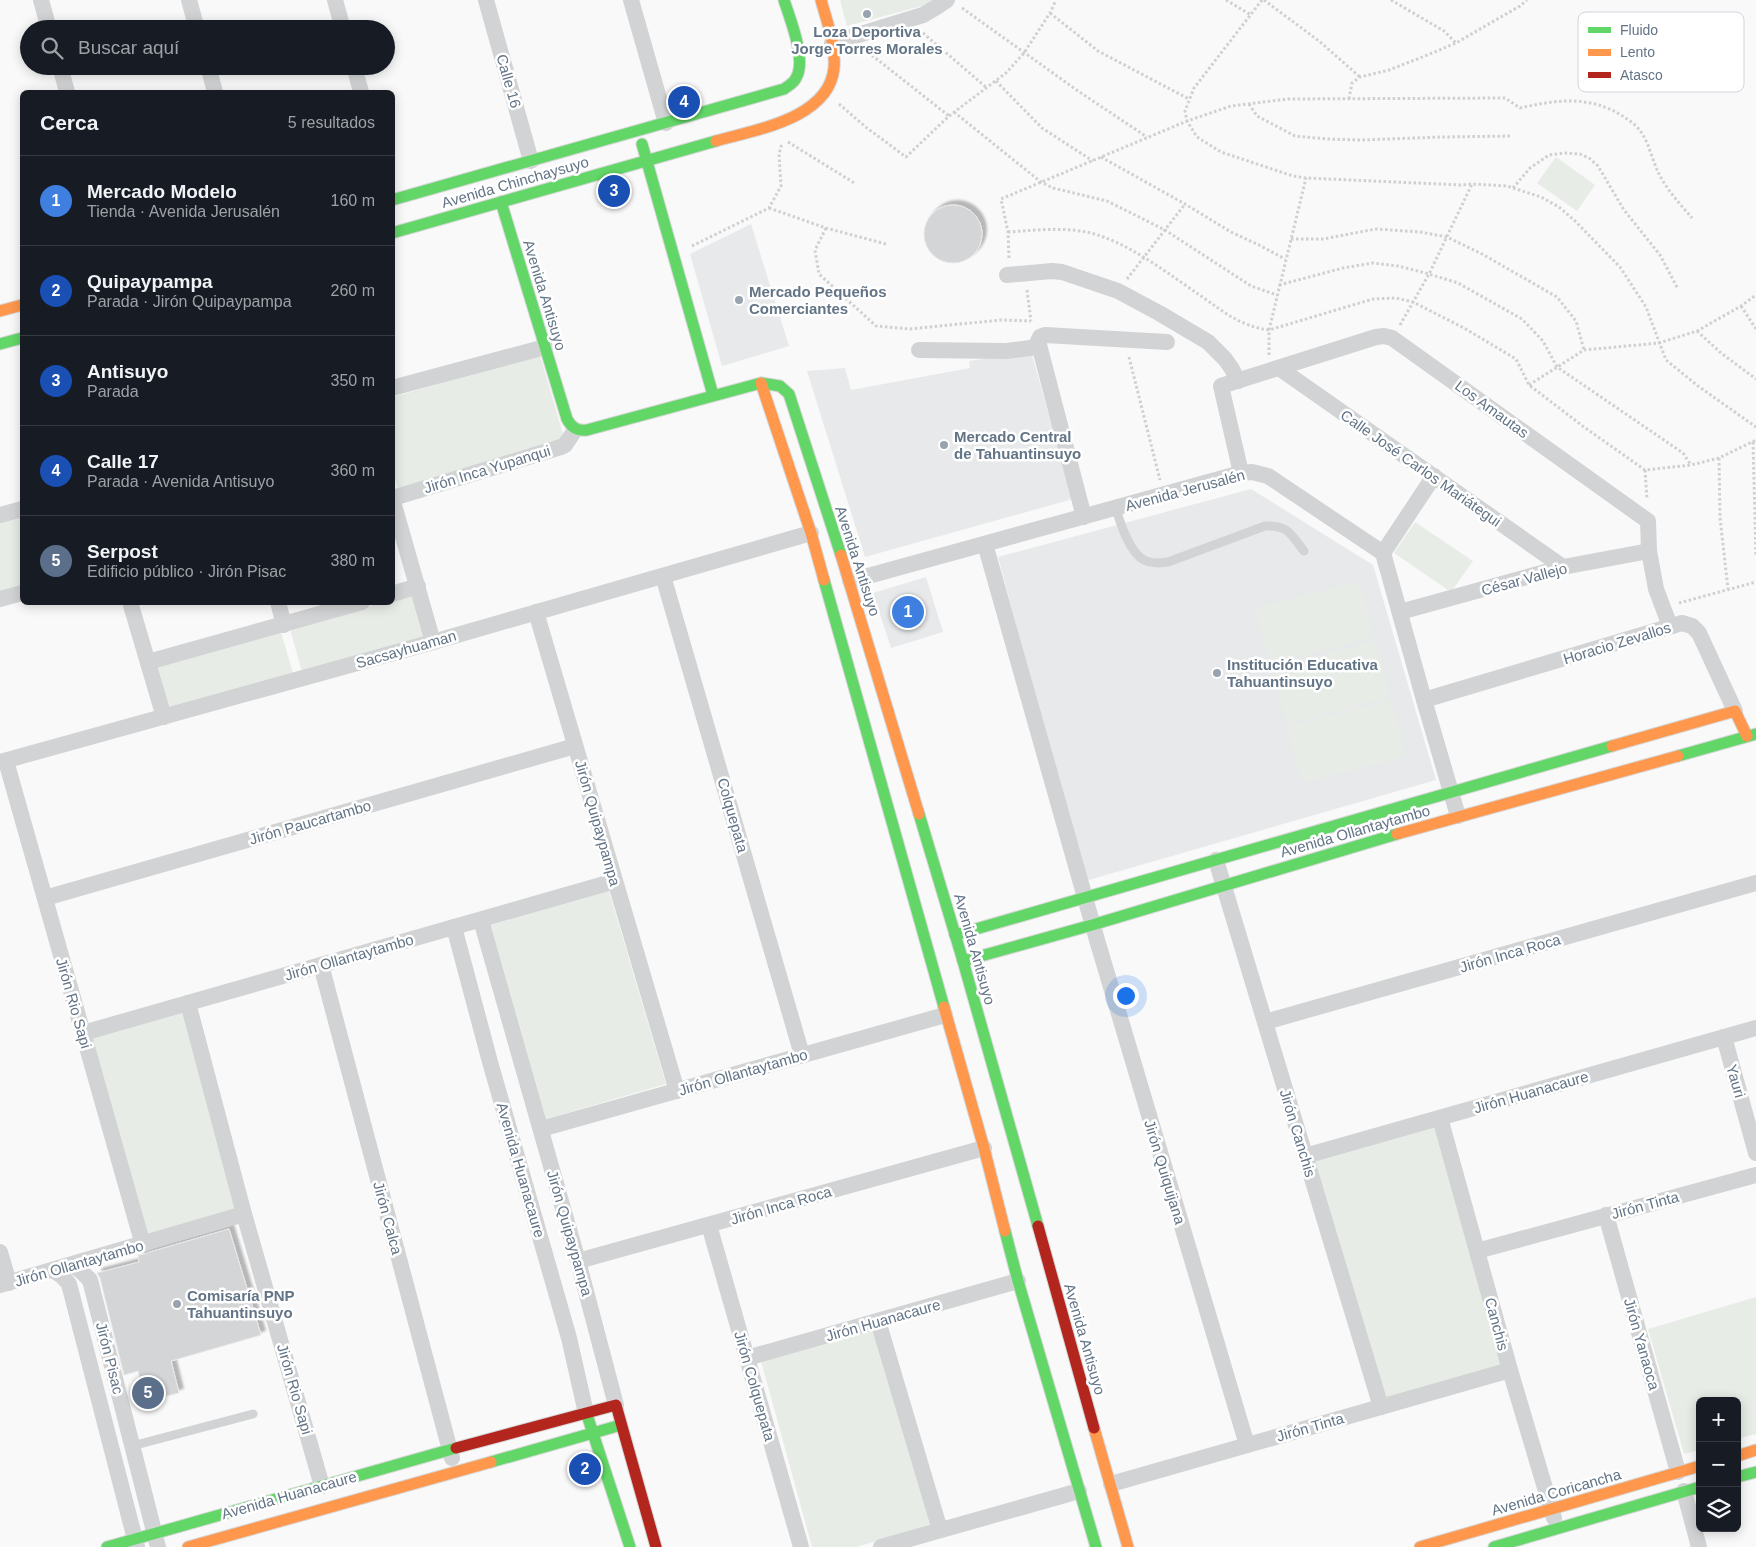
<!DOCTYPE html>
<html lang="es">
<meta charset="utf-8">
<style>
body{margin:0;font-family:Helvetica,sans-serif;background:#242831;color:#f1f3f6}
.controls{position:absolute;right:15px;bottom:15px;display:grid;overflow:hidden;border-radius:8px;box-shadow:0 2px 12px #0003}
.controls button{width:45px;height:45px;display:grid;place-items:center;padding:0;border:0;border-bottom:1px solid #363941;background:#171b24;color:#f1f3f6;font:25px sans-serif}
.you{position:absolute;left:1125px;top:995px;width:18px;height:18px;margin:-12px;border:4px solid #fff;border-radius:50%;background:#1a73e8;box-shadow:0 0 0 8px #1a73e833}
.badge{display:grid;place-items:center;width:32px;height:32px;border-radius:50%;background:#97a3ae;color:#fff;font-size:16px;font-weight:700}
.pin{position:absolute;translate:-50% -50%;border:2px solid #fff;box-shadow:0 1px 5px #0006}
.list{margin:0;padding:0;list-style:none}
h2{display:flex;justify-content:space-between;align-items:center;height:65px;margin:0;padding:0 20px;font-size:21px}
h2 small{font-size:16px;font-weight:400;color:#9ea1a6}
.list li{display:grid;grid-template-columns:32px 1fr auto;gap:15px;align-items:center;box-sizing:border-box;height:90px;padding:0 20px;border-top:1px solid #363941}
.list b{display:block;font-size:19px;white-space:nowrap}
.list p{margin:0;font-size:16px;white-space:nowrap;color:#9ea1a6}
.list em{font-size:16px;font-style:normal;color:#9ea1a6}
.icon{flex:none;width:28px;height:28px;fill:none;stroke:currentColor;stroke-width:2;stroke-linecap:round;stroke-linejoin:round}
.map{position:relative;flex:none;width:1756px;height:1547px;overflow:hidden}
.search{position:absolute;background:#171b24;box-shadow:0 2px 12px #0003;left:20px;top:20px;width:375px;height:55px;display:flex;align-items:center;gap:12px;box-sizing:border-box;padding:0 18px;border-radius:28px;color:#9ea1a6;font-size:19px}
.panel{position:absolute;background:#171b24;box-shadow:0 2px 12px #0003;left:20px;top:90px;width:375px;height:515px;border-radius:8px}
.map>svg:first-child{display:block}
</style>
<div class="map">
<svg width="1756" height="1547" viewBox="0 0 1756 1547">
<defs>
<filter id="shadow"><feDropShadow dx="4.5" dy="-4.5" stdDeviation="1" flood-color="#0004"/></filter>
</defs>
<rect width="100%" height="100%" fill="#f9f9f9"/>
<g fill="#e7e9ea">
<path d="M751,224L789,346L722,366L690,254Z"/>
<path d="M1031,352L1073,499L865,557L807,371L845,368L851,390L970,368L969,361Z"/>
<path d="M1251,489L1373,565L1436,780L1085,881L998,557Z"/>
<path d="M926,577L943,632L891,648L873,593Z"/>
</g>
<g fill="#e8ece7">
<path d="M840,0H932L933,3L847,26Z"/>
<path d="M1556,157L1595,185L1577,211L1537,183Z"/>
<path d="M540,355L565,441L398,489L393,471V397Z"/>
<path d="M22,513V588L0,594V519Z"/>
<path d="M1415,522L1473,561L1451,592L1394,553Z"/>
<path d="M1359,581L1374,637L1270,664L1255,608Z"/>
<path d="M413,593L426,637L302,672L290,629L380,603L392,602L393,599Z"/>
<path d="M281,632L293,673L170,708L156,665Z"/>
<path d="M1375,641L1390,697L1286,724L1271,668Z"/>
<path d="M1391,700L1406,756L1302,783L1287,727Z"/>
<path d="M609,891L666,1084L546,1119L491,925Z"/>
<path d="M185,1012L238,1210L147,1236L90,1038Z"/>
<path d="M1437,1124L1504,1367L1384,1401L1311,1160Z"/>
<path d="M1756,1297V1434L1737,1439V1401H1700V1450L1684,1454L1648,1329Z"/>
<path d="M874,1329L932,1525L856,1547H812L761,1361Z"/>
</g>
<g fill="#d4d5d7" stroke="#e8e8e8" filter="url(#shadow)">
<circle cx="953" cy="234" r="29"/>
<path d="M229,1229L261,1335L171,1361L179,1393L145,1401L138,1371L124,1375L100,1278L97,1273L139,1262L138,1255L146,1254L150,1252Z"/>
</g>
<g fill="none" stroke-linecap="round" stroke-linejoin="round">
<defs>
<g id="fast">
<path d="M642,144L713,395"/>
<path d="M392,200L784,89C788,86 794,83 796,78C807,60 790,19 784,0"/>
<path d="M501,202L567,419C572,428 577,431 587,430L761,383L780,386L789,394L841,555"/>
<path d="M392,233L716,141"/>
<path d="M0,344L22,338"/>
<path d="M824,580L944,1007"/>
<path d="M1678,756L1756,734"/>
<path d="M919,814L963,961L1038,1226"/>
<path d="M955,935L1612,746"/>
<path d="M963,961L1092,925L1397,834"/>
<path d="M1005,1231L1018,1281L1096,1547"/>
<path d="M588,1418L630,1547"/>
<path d="M491,1462L621,1425"/>
<path d="M1737,1477L1756,1472"/>
<path d="M107,1547L456,1448"/>
<path d="M1494,1547L1700,1487"/>
</g>
<g id="slow">
<path d="M716,141C754,130 829,119 834,68C836,45 827,22 821,0"/>
<path d="M0,311L22,305"/>
<path d="M761,383L811,533L824,580"/>
<path d="M841,555L919,814"/>
<path d="M1612,746L1735,711L1747,736"/>
<path d="M1397,834L1678,756"/>
<path d="M944,1007L984,1148L1005,1231"/>
<path d="M1094,1428L1128,1547"/>
<path d="M1737,1456L1756,1450"/>
<path d="M188,1547L491,1462"/>
<path d="M1420,1547L1700,1466"/>
</g>
<g id="jam">
<path d="M1038,1226L1094,1428"/>
<path d="M456,1448L616,1405L656,1547"/>
</g>
</defs>
<use href="#fast" stroke="#d6d7d8" stroke-width="13"/>
<use href="#slow" stroke="#d6d7d8" stroke-width="13"/>
<use href="#jam" stroke="#d6d7d8" stroke-width="13"/>
<g stroke="#ced0d1" stroke-width="3" stroke-dasharray="2.5 2.5" stroke-linecap="butt">
<path d="M1226,0L1251,15"/>
<path d="M1262,0L1194,88L1185,111L1187,121L1197,137L1221,152L1293,176L1306,178L1461,185L1472,184L1507,186L1541,197L1559,207L1575,221L1620,267L1646,307L1666,360L1698,386L1756,427"/>
<path d="M1264,0L1319,41L1360,77"/>
<path d="M1391,0L1444,31L1456,43"/>
<path d="M962,8L1078,91L1147,137"/>
<path d="M1050,13L1098,51L1189,99"/>
<path d="M923,33L987,88"/>
<path d="M864,49L949,116"/>
<path d="M996,81L1042,128L1093,161"/>
<path d="M1349,99L1352,83L1360,77L1389,70L1425,56L1456,43L1520,6L1527,0"/>
<path d="M839,104L867,128L906,157L949,116L1006,73L1024,53L1050,13L1056,0"/>
<path d="M1249,104L1257,116L1295,136L1327,139L1361,140L1442,137L1512,136"/>
<path d="M954,112L1041,182L1053,188L1107,201L1165,230L1251,286L1277,295"/>
<path d="M788,142L856,184"/>
<path d="M1101,157L1185,204L1231,232L1259,245L1285,259"/>
<path d="M1513,188L1530,168L1549,155L1565,153L1580,154L1589,158L1598,166L1624,210L1660,255L1678,289"/>
<path d="M769,208L826,228L886,244"/>
<path d="M826,228L815,250L819,274L876,326L910,329L1001,320L1031,321"/>
<path d="M1008,232C1041,230 1075,225 1106,238C1138,250 1173,277 1201,296C1224,312 1240,326 1269,330L1373,299L1396,298L1413,302L1464,328L1516,359L1529,385L1584,427L1645,470L1691,465L1719,458L1756,440"/>
<path d="M1291,239H1323L1376,229L1420,232L1447,237L1482,254L1557,297L1576,321L1584,350"/>
<path d="M692,246L769,208L781,186L779,154L782,143"/>
<path d="M1009,258L1008,232L1001,199L1187,121L1231,106L1288,99L1505,98L1520,108C1555,100 1588,95 1621,115C1629,120 1638,126 1643,135C1650,147 1653,162 1659,174C1667,190 1680,204 1692,218"/>
<path d="M1127,279L1185,204"/>
<path d="M1279,285L1343,268L1373,263L1398,266L1429,274L1458,283L1522,319L1543,341L1557,367L1683,453L1691,465"/>
<path d="M1027,290L1031,321"/>
<path d="M1741,306L1756,329"/>
<path d="M1400,325L1429,274L1472,184"/>
<path d="M1697,331L1721,353L1756,379"/>
<path d="M1269,355V330L1306,178"/>
<path d="M1129,357L1160,480"/>
<path d="M1529,385L1584,350L1659,343L1697,331L1741,306L1756,295"/>
<path d="M1753,442L1756,556"/>
<path d="M1719,458L1720,518L1728,589"/>
<path d="M1645,470L1647,499"/>
<path d="M1679,603L1756,582"/>
</g>
<g stroke="#d2d3d4" stroke-width="9">
<path d="M1116,508C1120,523 1130,553 1144,560C1152,564 1160,563 1168,562L1265,526C1289,525 1291,535 1304,551"/>
<path d="M132,1446L253,1414"/>
</g>
<g stroke="#d2d3d4" stroke-width="16">
<path d="M41,0L49,29"/>
<path d="M189,0L197,29"/>
<path d="M335,0L343,29"/>
<path d="M486,0L531,161"/>
<path d="M631,0L666,123"/>
<path d="M832,43L923,15L935,8L947,0"/>
<path d="M60,66L67,92"/>
<path d="M208,66L215,92"/>
<path d="M354,66L361,92"/>
<path d="M1007,275L1052,271L1062,272L1118,291L1159,313L1208,342L1225,359L1232,369L1238,381"/>
<path d="M919,350L1006,351L1038,347"/>
<path d="M1279,368L1563,567"/>
<path d="M392,388L545,347"/>
<path d="M1241,473L1221,386L1376,337L1384,336L1392,338L1648,521L1649,551L1656,589L1670,626"/>
<path d="M392,498L433,642"/>
<path d="M393,498L561,447L565,445L575,430"/>
<path d="M0,515L22,509"/>
<path d="M1084,517L1038,341L1040,337L1045,335L1167,342"/>
<path d="M985,544L1097,940L1247,1445"/>
<path d="M1383,553L1434,476"/>
<path d="M663,576L802,1055"/>
<path d="M850,581L1241,473L1252,472L1268,476L1383,553L1424,700L1458,816"/>
<path d="M392,594L418,586"/>
<path d="M0,599L22,593"/>
<path d="M130,602L164,717"/>
<path d="M278,602L284,625"/>
<path d="M536,612L677,1091"/>
<path d="M1400,612L1563,567L1649,551"/>
<path d="M148,662L362,602"/>
<path d="M1424,700L1682,623L1692,626L1699,633L1735,711"/>
<path d="M6,761L143,1245"/>
<path d="M0,762L433,642L811,533"/>
<path d="M1216,860L1381,1407"/>
<path d="M45,898L575,746"/>
<path d="M481,920L578,1261L616,1405"/>
<path d="M454,927L490,1062L569,1338L586,1413"/>
<path d="M321,965L452,1458"/>
<path d="M188,1003L244,1214L322,1486"/>
<path d="M1265,1022L1756,883"/>
<path d="M83,1033L615,881"/>
<path d="M1724,1037L1756,1153"/>
<path d="M1440,1118L1510,1370L1554,1518"/>
<path d="M541,1129L945,1015"/>
<path d="M1305,1156L1756,1028"/>
<path d="M1606,1215L1678,1472"/>
<path d="M709,1225L801,1547"/>
<path d="M1477,1251L1756,1175"/>
<path d="M0,1252L9,1283"/>
<path d="M578,1261L984,1148"/>
<path d="M72,1265L81,1271L90,1280L158,1547"/>
<path d="M53,1270L62,1276L69,1284L137,1547"/>
<path d="M0,1285L244,1214"/>
<path d="M878,1321L940,1530"/>
<path d="M747,1358L1018,1281"/>
<path d="M1111,1484L1510,1370"/>
<path d="M1684,1491L1699,1547"/>
<path d="M881,1547L1079,1491"/>
</g>
<use href="#fast" stroke="#63d668" stroke-width="11"/>
<use href="#slow" stroke="#ff974d" stroke-width="11"/>
<use href="#jam" stroke="#b3261e" stroke-width="11"/>
</g>
<g fill="#97a3ae" stroke="#fff" stroke-width="2">
<circle cx="867" cy="14" r="5"/>
<circle cx="739" cy="300" r="5"/>
<circle cx="944" cy="445" r="5"/>
<circle cx="1217" cy="673" r="5"/>
<circle cx="177" cy="1304" r="5"/>
</g>
<g text-anchor="middle" dominant-baseline="central" stroke-width="5" stroke-linejoin="round" paint-order="stroke">
<g font-size="15" font-weight="bold" fill="#627486" stroke="#fff" text-anchor="start">
<text x="867" y="31" text-anchor="middle">Loza Deportiva<tspan x="867" dy="17">Jorge Torres Morales</tspan></text>
<text x="749" y="291">Mercado Pequeños<tspan x="749" dy="17">Comerciantes</tspan></text>
<text x="954" y="436">Mercado Central<tspan x="954" dy="17">de Tahuantinsuyo</tspan></text>
<text x="1227" y="664">Institución Educativa<tspan x="1227" dy="17">Tahuantinsuyo</tspan></text>
<text x="187" y="1295">Comisaría PNP<tspan x="187" dy="17">Tahuantinsuyo</tspan></text>
</g>
<g font-size="15" fill="#627486" stroke="#fff">
<text transform="translate(509 81) rotate(74)">Calle 16</text>
<text transform="translate(515 182) rotate(-16)">Avenida Chinchaysuyo</text>
<text transform="translate(545 295) rotate(73)">Avenida Antisuyo</text>
<text transform="translate(1492 409) rotate(36)">Los Amautas</text>
<text transform="translate(1421 468) rotate(35)">Calle José Carlos Mariátegui</text>
<text transform="translate(487 469) rotate(-17)">Jirón Inca Yupanqui</text>
<text transform="translate(1185 490) rotate(-15)">Avenida Jerusalén</text>
<text transform="translate(858 561) rotate(72)">Avenida Antisuyo</text>
<text transform="translate(1524 579) rotate(-15)">César Vallejo</text>
<text transform="translate(1617 643) rotate(-17)">Horacio Zevallos</text>
<text transform="translate(406 649) rotate(-16)">Sacsayhuaman</text>
<text transform="translate(733 815) rotate(74)">Colquepata</text>
<text transform="translate(310 822) rotate(-16)">Jirón Paucartambo</text>
<text transform="translate(598 823) rotate(74)">Jirón Quipaypampa</text>
<text transform="translate(1355 831) rotate(-16)">Avenida Ollantaytambo</text>
<text transform="translate(975 949) rotate(74)">Avenida Antisuyo</text>
<text transform="translate(1510 953) rotate(-16)">Jirón Inca Roca</text>
<text transform="translate(349 957) rotate(-16)">Jirón Ollantaytambo</text>
<text transform="translate(74 1003) rotate(74)">Jirón Rio Sapi</text>
<text transform="translate(743 1072) rotate(-16)">Jirón Ollantaytambo</text>
<text transform="translate(1736 1081) rotate(74)">Yauri</text>
<text transform="translate(1531 1092) rotate(-16)">Jirón Huanacaure</text>
<text transform="translate(1298 1133) rotate(73)">Jirón Canchis</text>
<text transform="translate(521 1170) rotate(74)">Avenida Huanacaure</text>
<text transform="translate(1165 1172) rotate(73)">Jirón Quiquijana</text>
<text transform="translate(781 1205) rotate(-16)">Jirón Inca Roca</text>
<text transform="translate(1645 1205) rotate(-15)">Jirón Tinta</text>
<text transform="translate(388 1218) rotate(75)">Jirón Calca</text>
<text transform="translate(570 1233) rotate(74)">Jirón Quipaypampa</text>
<text transform="translate(79 1263) rotate(-16)">Jirón Ollantaytambo</text>
<text transform="translate(883 1320) rotate(-16)">Jirón Huanacaure</text>
<text transform="translate(1497 1324) rotate(75)">Canchis</text>
<text transform="translate(1085 1339) rotate(74)">Avenida Antisuyo</text>
<text transform="translate(1642 1344) rotate(74)">Jirón Yanaoca</text>
<text transform="translate(110 1358) rotate(76)">Jirón Pisac</text>
<text transform="translate(755 1386) rotate(74)">Jirón Colquepata</text>
<text transform="translate(295 1389) rotate(74)">Jirón Rio Sapi</text>
<text transform="translate(1310 1427) rotate(-16)">Jirón Tinta</text>
<text transform="translate(1556 1492) rotate(-16)">Avenida Coricancha</text>
<text transform="translate(289 1495) rotate(-16)">Avenida Huanacaure</text>
</g>
</g>
<rect x="1578" y="12" width="166" height="80" rx="8" fill="#fff" stroke="#d0d5db" stroke-width="1"/>
<rect x="1588" y="27" width="23" height="6" fill="#63d668"/>
<rect x="1588" y="49" width="23" height="7" fill="#ff974d"/>
<rect x="1588" y="72" width="23" height="6" fill="#b3261e"/>
<g font-size="14" fill="#627486">
<text x="1620" y="35">Fluido</text>
<text x="1620" y="57">Lento</text>
<text x="1620" y="80">Atasco</text>
</g>
</svg>
<div class="controls">
<button>+</button>
<button>−</button>
<button><svg class="icon" aria-label="layers" viewBox="0 0 24 24"><path d="M12 4l9 5-9 5-9-5zM3 14l9 5 9-5"/></svg></button>
</div>
<div class="you"></div>
<div class="pin badge" style="left:908px;top:612px;background:#3f7fe0">1</div>
<div class="pin badge" style="left:585px;top:1469px;background:#1a4fb4">2</div>
<div class="pin badge" style="left:614px;top:191px;background:#1a4fb4">3</div>
<div class="pin badge" style="left:684px;top:102px;background:#1a4fb4">4</div>
<div class="pin badge" style="left:148px;top:1393px;background:#5c6f8a">5</div>
<div class="search"><svg class="icon" aria-label="search" viewBox="0 0 24 24"><circle cx="10" cy="10" r="6"/><path d="M15 15l6 6"/></svg>Buscar aquí</div>
<section class="panel">
<h2>Cerca<small>5 resultados</small></h2>
<ul class="list">
<li><span class="badge" style="background:#3f7fe0">1</span><div><b>Mercado Modelo</b><p>Tienda · Avenida Jerusalén</p></div><em>160 m</em></li>
<li><span class="badge" style="background:#1a4fb4">2</span><div><b>Quipaypampa</b><p>Parada · Jirón Quipaypampa</p></div><em>260 m</em></li>
<li><span class="badge" style="background:#1a4fb4">3</span><div><b>Antisuyo</b><p>Parada</p></div><em>350 m</em></li>
<li><span class="badge" style="background:#1a4fb4">4</span><div><b>Calle 17</b><p>Parada · Avenida Antisuyo</p></div><em>360 m</em></li>
<li><span class="badge" style="background:#5c6f8a">5</span><div><b>Serpost</b><p>Edificio público · Jirón Pisac</p></div><em>380 m</em></li>
</ul>
</section>
</div>
